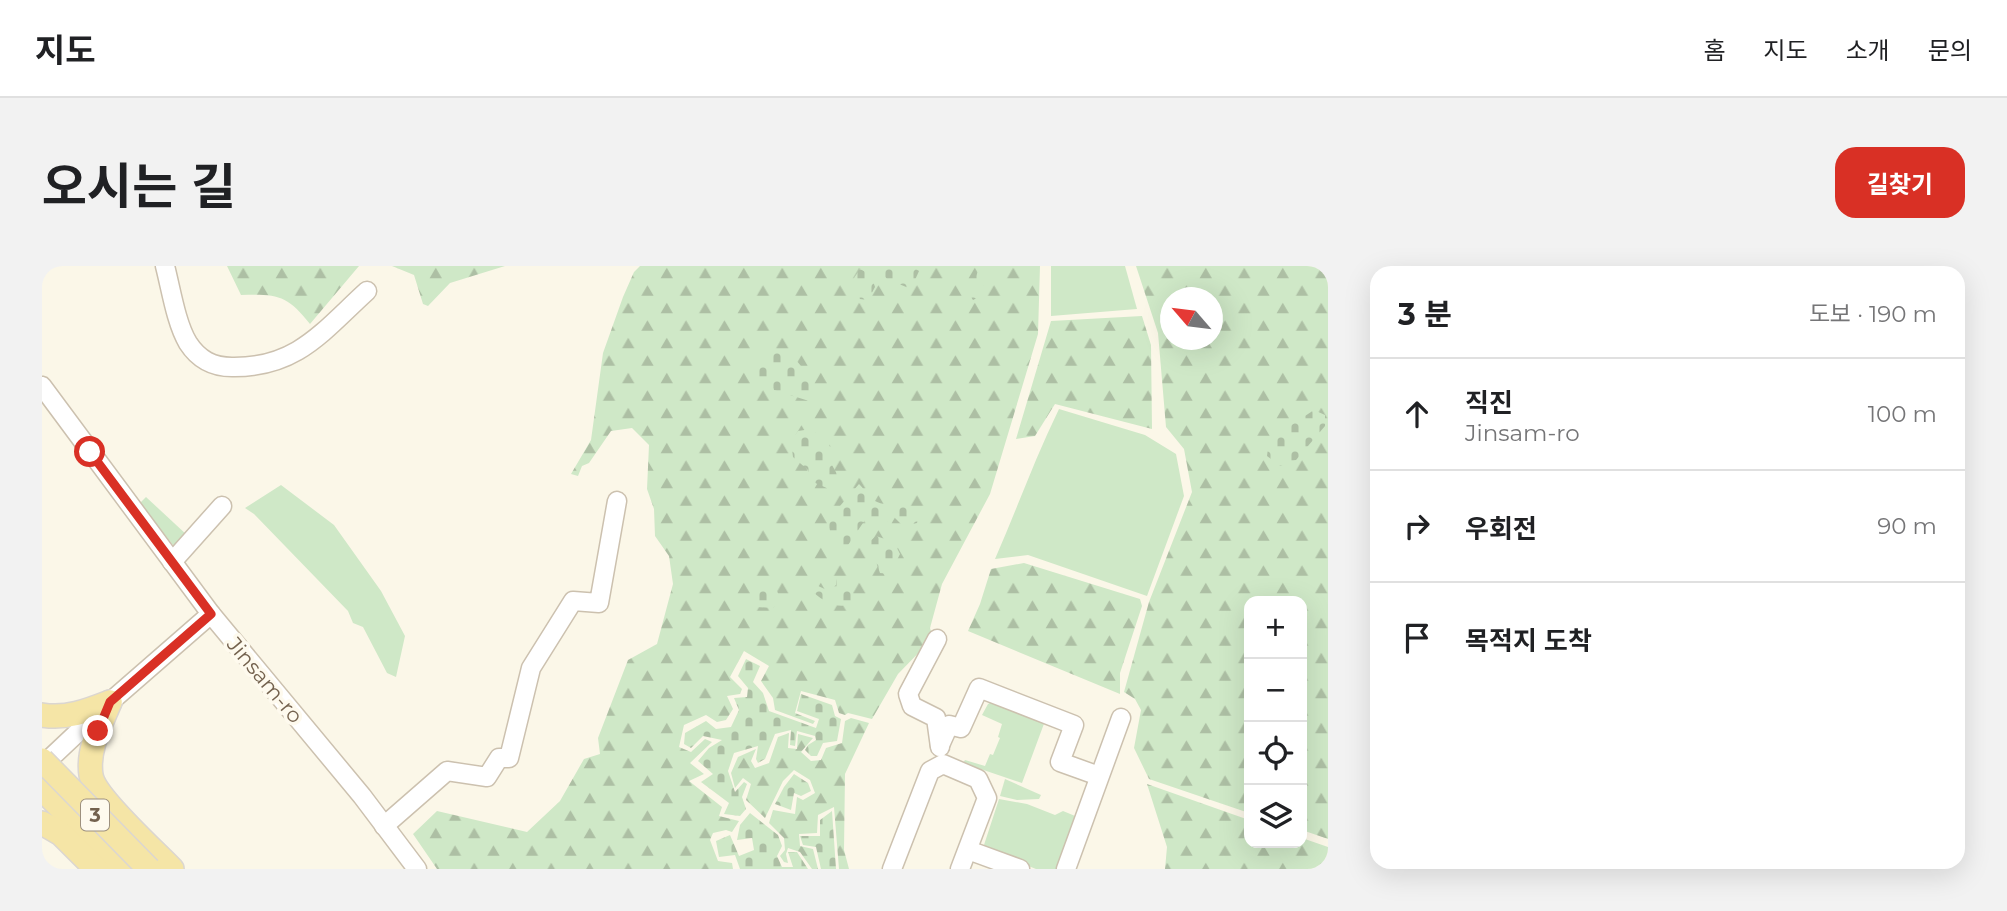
<!DOCTYPE html>
<html lang="ko">
<meta charset="utf-8">
<style>
body{margin:0;font-family:Montserrat,"Noto Sans KR",sans-serif;background:#f2f2f2;color:#202124}
.controls{position:absolute;right:21px;bottom:21px;display:grid;overflow:hidden;border-radius:14px;box-shadow:0 7px 28px #0002}
.controls button{width:63px;height:63px;display:grid;place-items:center;padding:0;border:0;border-bottom:2px solid #e0e0e0;background:#fff;color:#202124;font:35px sans-serif}
.compass{position:absolute;left:1118px;top:21px;width:63px;height:63px;border-radius:50%;background:#fff;box-shadow:0 7px 28px #0002;rotate:298deg}
.stop{position:absolute;width:21px;height:21px;margin:-16px;border:5px solid #d93025;border-radius:50%;background:#fff}
.stop.end{background:#d93025;border-color:#fff;box-shadow:0 2px 7px #0008}
.list{margin:0;padding:0;list-style:none}
h2{display:flex;justify-content:space-between;align-items:center;height:91px;margin:0;padding:0 28px;font-size:30px}
h2 small{font-size:23px;font-weight:400;color:#757577}
.list li{display:grid;grid-template-columns:46px 1fr auto;gap:21px;align-items:center;box-sizing:border-box;height:112px;padding:0 28px;border-top:2px solid #e0e0e0}
.list b{display:block;font-size:26px;white-space:nowrap}
.list p{margin:0;font-size:23px;white-space:nowrap;color:#757577}
.list em{font-size:23px;font-style:normal;color:#757577}
.icon{flex:none;width:38px;height:38px;fill:none;stroke:currentColor;stroke-width:2;stroke-linecap:round;stroke-linejoin:round}
.map{position:relative;flex:none;width:1286px;height:603px;overflow:hidden;border-radius:21px}
header{display:flex;align-items:center;gap:42px;box-sizing:border-box;height:98px;padding:0 35px;background:#fff;border-bottom:2px solid #e0e0e0}
header strong{font-size:33px}
nav{display:flex;gap:38px;margin-inline-start:auto;font-size:24px}
.intro{display:flex;align-items:center;justify-content:space-between;box-sizing:border-box;height:168px;padding:0 42px}
h1{margin:0;font-size:49px}
.button{padding:18px 32px;border-radius:21px;background:#d93025;color:#fff;font-size:24px;font-weight:700}
main{display:flex;gap:42px;padding:0 42px}
aside{flex:1;background:#fff;border-radius:21px;box-shadow:0 7px 28px #0002}
.map>svg:first-child{display:block}
</style>
<header>
<strong>지도</strong>
<nav><a>홈</a><a>지도</a><a>소개</a><a>문의</a></nav>
</header>
<div class="intro"><h1>오시는 길</h1><a class="button">길찾기</a></div>
<main>
<div class="map">
<svg width="1286" height="603" viewBox="0 0 1286 603">
<defs>
<pattern id="forest-firs" width="22" height="20" patternUnits="userSpaceOnUse" patternTransform="scale(1.75)"><rect width="22" height="20" fill="#cfe8c7"/><path d="M5 1l3.5 6h-7zM16 11l3.5 6h-7z" fill="#adbfa4"/></pattern>
<pattern id="cemetery-stones" width="16" height="16" patternUnits="userSpaceOnUse" patternTransform="scale(1.75)"><rect width="16" height="16" fill="#cfe8c7"/><path d="M2 7V4a2 2 0 0 1 4 0v3zM10 15v-3a2 2 0 0 1 4 0v3z" fill="#adbfa4"/></pattern>
</defs>
<rect width="100%" height="100%" fill="#fbf7e8"/>
<g fill="#cfe8c7">
<path d="M1009,0H1083L1095,43L1009,50Z"/>
<path d="M1017,143L1103,169L1134,188L1142,230L1105,330L986,289L953,293C975,243 993,192 1017,143Z"/>
<path d="M239,219L292,259L339,325L363,370L354,411L345,407L321,361L311,357L306,345L212,248L203,242Z"/>
<path d="M104,231L146,270L137,278L131,279L98,237Z"/>
<path d="M952,435L1003,455L980,517L921,497L923,494L943,500L948,488L951,489L958,472L956,471L960,458L940,449L946,438Z"/>
<path d="M963,513L999,529L997,533L975,534L958,530Z"/>
<path d="M957,533L985,538L1013,549L1021,545L1038,552L1020,603H994L946,584L942,579Z"/>
</g>
<g fill="url(#forest-firs)" fill-rule="evenodd">
<path d="M185,0H317L268,58C245,29 236,28 199,29Z"/>
<path d="M350,0H463L408,17L386,40L381,38L372,9Z"/>
<path d="M598,0H998L996,68L948,228L900,318L888,362L891,372L856,408L830,453L806,447L803,449L797,447L793,434L759,425L753,447L773,455L771,458L733,444L731,432L719,415L727,400L702,385L688,411L700,423L698,428L685,430L691,443L684,454L675,456L664,449L642,459L637,481L649,486L663,473L670,476L648,497L662,508L647,515L680,541L677,550L697,555L690,566L684,564L671,567L668,574L676,595L690,597L691,603H395L371,568L395,545L485,566L518,535L542,493L558,488L556,472L586,394L615,378L631,318L627,290L613,270L612,243L605,223L607,179L590,162L569,165L547,197L540,200L536,210L529,208L549,174L561,87L581,31L592,6Z"/>
<path d="M1094,0H1286V573L1260,564V335H1207V547L1107,513L1092,482L1099,444L1093,433L1082,426L1107,336L1150,226L1142,183L1124,161L1116,67ZM1128,32H1170V74H1128Z"/>
<path d="M1100,50L1109,79L1110,163L1013,138L993,170L974,173L1009,55Z"/>
<path d="M982,297L1098,333L1100,340L1078,407V428L926,365L938,338L949,303Z"/>
<path d="M809,452L827,457L803,508L802,584L807,603H797L792,541L776,549L775,567L757,568L758,580L771,583L776,603H770L758,586L746,582L744,588L746,597L742,596L738,590L743,584L742,572L727,557L731,544L753,548L755,531L761,534L773,527L768,514L752,504L741,515L723,552L704,534L709,518L701,512L693,522L689,507L696,491L714,483L709,495L713,502L727,497L736,471L747,467L746,482L755,483L756,468L771,472L759,486L769,495L779,494L784,482L800,477L803,455Z"/>
<path d="M1105,518L1207,554V577H1260V572L1286,581V603H1123L1125,581Z"/>
</g>
<g fill="url(#cemetery-stones)">
<path d="M869,0L877,5L869,23L845,13L835,1Z"/>
<path d="M938,0H948L937,31L931,34L927,28Z"/>
<path d="M818,3L829,9L833,21L826,34L818,33L810,15Z"/>
<path d="M732,85L754,94L768,111L767,135L732,124L729,117L708,110L713,89Z"/>
<path d="M1272,144L1283,149V160L1254,194L1238,200L1225,190L1227,174Z"/>
<path d="M769,163L785,176L796,189L790,199L796,210L787,223L771,216L766,204L751,191L749,175L756,165Z"/>
<path d="M817,218C822,223 828,232 833,235C849,243 860,234 878,246L875,257L861,260L852,251L841,258L825,251L804,282L793,281L785,255Z"/>
<path d="M834,270L852,276L858,288L848,308L838,307L833,293L824,287V279Z"/>
<path d="M795,310L810,311L812,319L809,338C795,343 783,336 772,327L774,319L787,325L794,319Z"/>
<path d="M713,318L725,324L735,325L738,332L731,342L714,341L707,332Z"/>
<path d="M704,393L718,400L711,416L721,427L727,445L774,462L777,453L755,445L759,428L790,439L793,450L799,453L795,475L781,477L775,490H769L763,484L766,479L774,474L773,470L755,465L753,480L748,479L749,464L733,468L723,493L716,497L714,493L716,480L692,487L686,505L693,526L702,516L705,518L700,531L704,543L698,550L682,548L687,537L659,516L671,508L656,495L667,482L680,474L661,470L649,482L642,478L643,467L664,455L674,463L689,461L697,444L692,432L705,431L706,422L696,410Z"/>
<path d="M752,508L766,517L769,525L759,530L752,527L749,544L733,538L742,521Z"/>
<path d="M790,545L794,603H779L774,581L761,579L758,570H778V554Z"/>
<path d="M708,547L736,569L740,580L735,590L740,601H751L746,586H755L766,603H698L693,589L677,591L674,575L688,569L697,590L712,584L710,572L695,574L698,559Z"/>
</g>
<g fill="none" stroke-linecap="round" stroke-linejoin="round">
<defs>
<g id="minor">
<path d="M123,0C129,23 134,57 146,77C157,94 171,101 190,101C255,102 281,65 325,25"/>
<path d="M0,120L169,348L320,530L375,603"/>
<path d="M130,296L180,240"/>
<path d="M895,373L866,428L870,440L894,452L898,481"/>
<path d="M898,479L907,459L919,462L937,422L1032,459L1018,496L1057,510"/>
<path d="M0,500L68,436L169,348"/>
<path d="M342,560L405,505L445,511L457,492H467L489,402L531,335L557,337L575,235"/>
<path d="M926,584L978,603"/>
<path d="M850,603L888,505L901,498L936,513L945,532L918,603"/>
<path d="M1024,603L1079,452"/>
</g>
<g id="major">
<path d="M68,436C59,458 45,484 49,509C52,531 112,584 130,603"/>
<path d="M0,449C25,453 45,445 68,436"/>
<path d="M0,523L79,603"/>
<path d="M0,557L19,568L54,603"/>
</g>
</defs>
<use href="#minor" stroke="#ccc1af" stroke-width="21"/>
<use href="#major" stroke="#dbd6d1" stroke-width="26"/>
<use href="#minor" stroke="#fff" stroke-width="18"/>
<use href="#major" stroke="#f5e5a6" stroke-width="23"/>
<defs>
<path id="major-bridge" d="M0,494L107,603"/>
</defs>
<use href="#major-bridge" stroke="#dbd6d1" stroke-width="26" stroke-linecap="butt"/>
<use href="#major-bridge" stroke="#f5e5a6" stroke-width="23"/>
</g>
<g fill="none" stroke-linecap="round" stroke-linejoin="round">
<path stroke="#d93025" stroke-width="9" d="M48,186L169,348L68,436L56,465"/>
</g>
<g text-anchor="middle" dominant-baseline="central" stroke-width="7" stroke-linejoin="round" paint-order="stroke">
<rect fill="#fefaee" stroke="#9d907e" stroke-width="2" x="39" y="533.5" width="28" height="31" rx="5"/>
<g font-size="19" font-weight="bold" fill="#74624e">
<text x="53" y="549">3</text>
</g>
<g font-size="21" fill="#74624e" stroke="#fefaee">
<text transform="translate(223 414) rotate(50)">Jinsam-ro</text>
</g>
</g>
</svg>
<div class="controls">
<button>+</button>
<button>−</button>
<button><svg class="icon" aria-label="locate" viewBox="0 0 24 24"><circle cx="12" cy="12" r="6"/><path d="M12 2v4M12 18v4M2 12h4M18 12h4"/></svg></button>
<button><svg class="icon" aria-label="layers" viewBox="0 0 24 24"><path d="M12 4l9 5-9 5-9-5zM3 14l9 5 9-5"/></svg></button>
</div>
<svg class="compass" viewBox="-18 -18 36 36"><path d="M0-13l5 13h-10z" fill="#e53935"/><path d="M0 13l5-13h-10z" fill="#757577"/></svg>
<div class="stop" style="left:48px;top:186px"></div>
<div class="stop end" style="left:56px;top:465px"></div>
</div>
<aside>
<h2>3 분<small>도보 · 190 m</small></h2>
<ul class="list">
<li><svg class="icon" aria-label="ahead" viewBox="0 0 24 24"><path d="M12 20V5M6 11l6-6 6 6"/></svg><div><b>직진</b><p>Jinsam-ro</p></div><em>100 m</em></li>
<li><svg class="icon" aria-label="right" viewBox="0 0 24 24"><path d="M7 20v-9h11M14 6l5 5-5 5"/></svg><div><b>우회전</b></div><em>90 m</em></li>
<li><svg class="icon" aria-label="arrive" viewBox="0 0 24 24"><path d="M6 21V4h12l-3 4 3 4H6"/></svg><div><b>목적지 도착</b></div></li>
</ul>
</aside>
</main>
